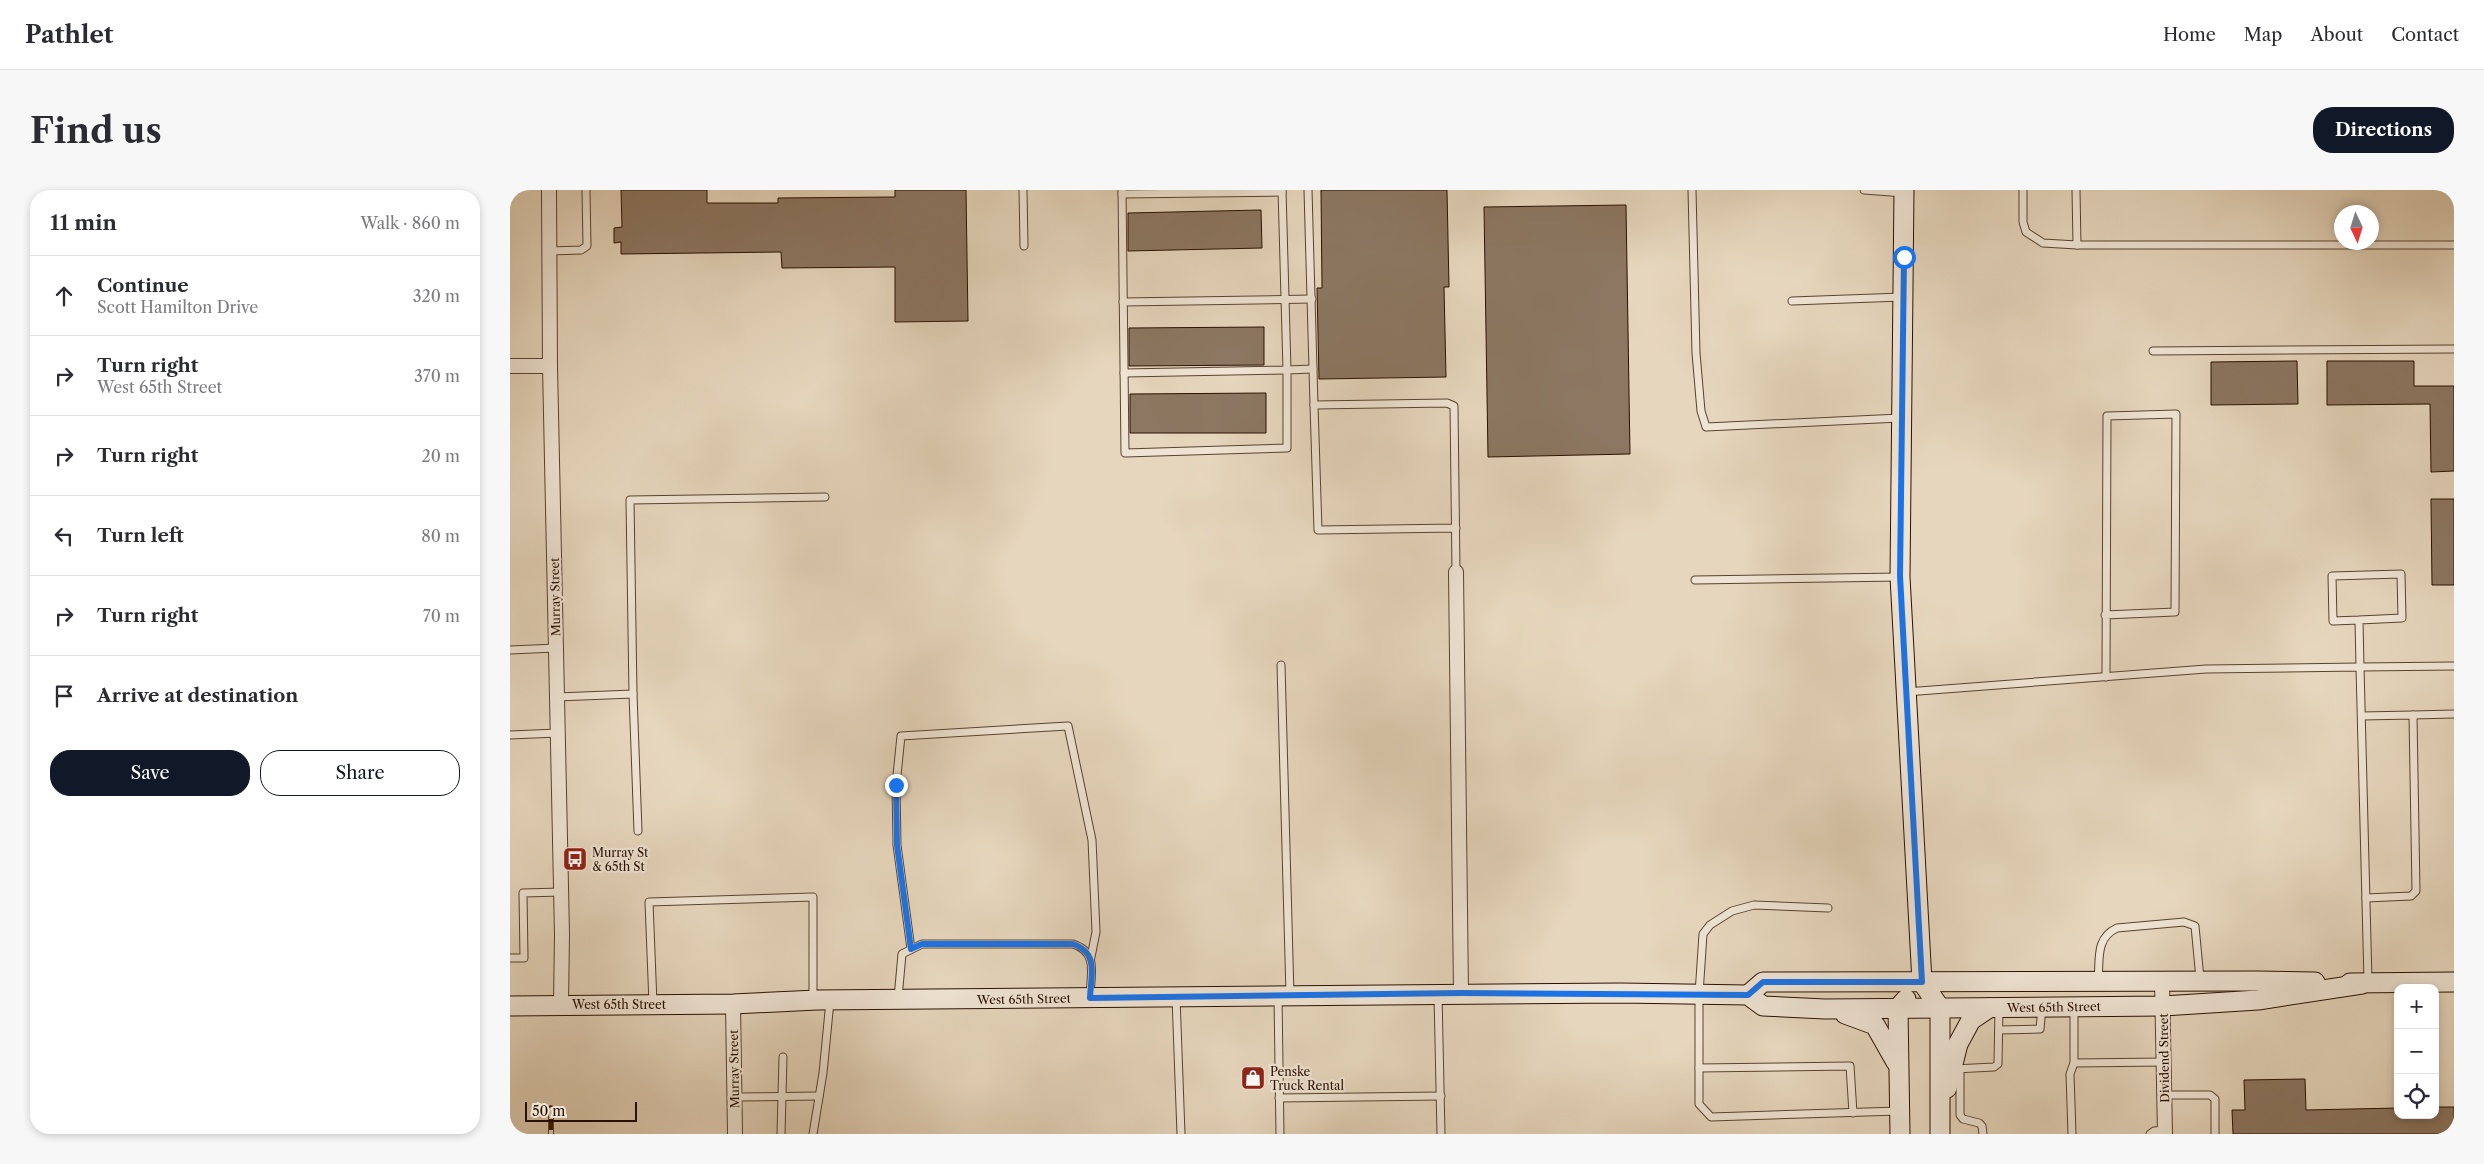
<!DOCTYPE html>
<meta charset="utf-8">
<style>
body{margin:0;font-family:"Libre Caslon Text",serif;background:#f7f7f7;color:#2b2b33}
.controls{position:absolute;right:15px;bottom:15px;display:grid;overflow:hidden;border-radius:10px;box-shadow:0 2px 8px #0003}
.controls button{width:45px;height:45px;display:grid;place-items:center;padding:0;border:0;border-bottom:1px solid #e1e1e2;background:#fff;color:#2b2b33;font:25px sans-serif}
.compass{position:absolute;left:1824px;top:15px;width:45px;height:45px;border-radius:50%;background:#fff;box-shadow:0 2px 8px #0003;rotate:176deg}
.scale{position:absolute;left:15px;bottom:12px;width:112px;box-sizing:border-box;padding-left:5px;border:2px solid #2a1000;border-top:0;font-size:14px;line-height:18px;white-space:nowrap;color:#2a1000;-webkit-text-stroke:4px #efe4d4;paint-order:stroke}
.stop{position:absolute;width:15px;height:15px;margin:-11px;border:4px solid #1a73e8;border-radius:50%;background:#fff}
.stop.end{background:#1a73e8;border-color:#fff;box-shadow:0 1px 5px #0008}
.list{margin:0;padding:0;list-style:none}
h2{display:flex;justify-content:space-between;align-items:center;height:65px;margin:0;padding:0 20px;font-size:21px}
h2 small{font-size:16px;font-weight:400;color:#7c7c81}
.list li{display:grid;grid-template-columns:32px 1fr auto;gap:15px;align-items:center;box-sizing:border-box;height:80px;padding:0 20px;border-top:1px solid #e1e1e2}
.list b{display:block;font-size:19px;white-space:nowrap}
.list p{margin:0;font-size:16px;white-space:nowrap;color:#7c7c81}
.list em{font-size:16px;font-style:normal;color:#7c7c81}
.actions{display:flex;gap:10px;padding:15px 20px}
.actions a{flex:1;padding:11px 0;border:1px solid #111827;border-radius:20px;text-align:center;font-size:18px;color:#111827}
.actions .main{background:#111827;color:#fff}
.icon{flex:none;width:28px;height:28px;fill:none;stroke:currentColor;stroke-width:2;stroke-linecap:round;stroke-linejoin:round}
.map{position:relative;flex:none;width:1944px;height:944px;overflow:hidden;border-radius:20px}
header{display:flex;align-items:center;gap:30px;box-sizing:border-box;height:70px;padding:0 25px;background:#fff;border-bottom:1px solid #e1e1e2}
header strong{font-size:24px}
nav{display:flex;gap:28px;margin-inline-start:auto;font-size:18px}
.intro{display:flex;align-items:center;justify-content:space-between;box-sizing:border-box;height:120px;padding:0 30px}
h1{margin:0;font-size:35px}
.button{padding:12px 22px;border-radius:20px;background:#111827;color:#fff;font-size:18px;font-weight:700}
main{display:flex;gap:30px;padding:0 30px}
aside{flex:1;background:#fff;border-radius:20px;box-shadow:0 2px 8px #0003}
.map>svg:first-child{display:block}
</style>
<header>
<strong>Pathlet</strong>
<nav><a>Home</a><a>Map</a><a>About</a><a>Contact</a></nav>
</header>
<div class="intro"><h1>Find us</h1><a class="button">Directions</a></div>
<main>
<aside>
<h2>11 min<small>Walk · 860 m</small></h2>
<ul class="list">
<li><svg class="icon" aria-label="ahead" viewBox="0 0 24 24"><path d="M12 20V5M6 11l6-6 6 6"/></svg><div><b>Continue</b><p>Scott Hamilton Drive</p></div><em>320 m</em></li>
<li><svg class="icon" aria-label="right" viewBox="0 0 24 24"><path d="M7 20v-9h11M14 6l5 5-5 5"/></svg><div><b>Turn right</b><p>West 65th Street</p></div><em>370 m</em></li>
<li><svg class="icon" aria-label="right" viewBox="0 0 24 24"><path d="M7 20v-9h11M14 6l5 5-5 5"/></svg><div><b>Turn right</b></div><em>20 m</em></li>
<li><svg class="icon" aria-label="left" viewBox="0 0 24 24"><path d="M17 20v-9H6M10 6l-5 5 5 5"/></svg><div><b>Turn left</b></div><em>80 m</em></li>
<li><svg class="icon" aria-label="right" viewBox="0 0 24 24"><path d="M7 20v-9h11M14 6l5 5-5 5"/></svg><div><b>Turn right</b></div><em>70 m</em></li>
<li><svg class="icon" aria-label="arrive" viewBox="0 0 24 24"><path d="M6 21V4h12l-3 4 3 4H6"/></svg><div><b>Arrive at destination</b></div></li>
</ul>
<div class="actions"><a class="main">Save</a><a>Share</a></div>
</aside>
<div class="map">
<svg width="1944" height="944" viewBox="0 0 1944 944">
<rect width="100%" height="100%" fill="#e6d6bd"/>
<filter id="stains"><feTurbulence type="fractalNoise" baseFrequency=".004" numOctaves="4"/><feColorMatrix values="0 0 0 0 .2 0 0 0 0 .09 0 0 0 0 .02 0 0 0 .5 -.17"/></filter>
<radialGradient id="worn" r=".72"><stop offset=".6" stop-color="#630" stop-opacity="0"/><stop offset="1" stop-color="#630" stop-opacity=".3"/></radialGradient>
<g fill="#8c7762" stroke="#2a1000">
<path d="M111,0H197V13H268V8L385,7V0H456L458,131L385,132V77L272,78L271,62L111,64V52L104,53V38L112,37Z"/>
<path d="M811,0H937L939,97H934L936,187L809,189L807,98H812Z"/>
<path d="M1116,15L1120,264L978,267L974,17Z"/>
<path d="M751,20L752,58L618,61V23Z"/>
<path d="M754,137V175L619,176V138Z"/>
<path d="M1787,171L1788,214L1701,215V172Z"/>
<path d="M1817,171H1904V196H1944V281L1921,282L1920,214L1817,215Z"/>
<path d="M756,203V243H620V204Z"/>
<path d="M1921,309H1944V395H1922Z"/>
<path d="M1795,889L1796,920L1888,918V925H1925V917H1944V944H1723L1722,920H1735L1734,890Z"/>
</g>
<g fill="none" stroke-linecap="round" stroke-linejoin="round">
<defs>
<g id="lane">
<path d="M513,0L514,56"/>
<path d="M612,0L615,263L777,258V180L803,179"/>
<path d="M798,0L804,215"/>
<path d="M1182,0L1186,163L1191,221L1196,237L1390,228"/>
<path d="M1354,0L1394,3"/>
<path d="M1513,0V32L1516,42L1533,53L1567,55L1566,0"/>
<path d="M612,4L772,2"/>
<path d="M1567,55H1944"/>
<path d="M40,61L71,60L77,56L76,0"/>
<path d="M1282,111L1392,107"/>
<path d="M613,112L802,109"/>
<path d="M1643,161L1944,159"/>
<path d="M614,183L777,180L772,0"/>
<path d="M946,382L944,216L937,213L804,215L808,340L946,338"/>
<path d="M1185,390L1390,387"/>
<path d="M1595,425L1665,422L1666,224L1597,226L1596,487"/>
<path d="M1849,430L1892,428L1891,384L1822,386L1823,431L1849,430L1850,477L1944,476"/>
<path d="M0,460L46,458"/>
<path d="M771,475L780,805"/>
<path d="M1396,502L1696,479L1850,477L1858,791"/>
<path d="M123,504L128,641"/>
<path d="M47,507L123,504L120,310L315,307"/>
<path d="M1903,525L1944,524"/>
<path d="M1852,526L1903,525L1906,701L1901,706L1856,708"/>
<path d="M0,545L48,543"/>
<path d="M1318,718L1244,715L1222,721L1200,735L1193,744L1189,804V914L1201,927L1389,921"/>
<path d="M401,759L387,655L386,595L391,546L558,536L582,650L586,742L581,767"/>
<path d="M0,768H14L13,703L51,702"/>
<path d="M1588,791C1590,770 1585,748 1607,738L1674,732L1685,736L1690,789"/>
<path d="M928,804L931,944"/>
<path d="M768,806L770,944"/>
<path d="M666,807L671,944"/>
<path d="M388,808L392,764L412,754H563C588,762 581,783 580,805"/>
<path d="M143,814L139,712L303,707V810"/>
<path d="M1489,840L1530,839L1532,817"/>
<path d="M1564,873L1654,872"/>
<path d="M1189,878L1340,876L1343,923"/>
<path d="M1444,879L1484,877L1488,874L1489,818"/>
<path d="M1450,879V925L1453,929L1469,933L1472,936L1473,944"/>
<path d="M1654,905H1700L1705,909V944"/>
<path d="M225,907L309,906"/>
<path d="M769,908L931,906"/>
<path d="M271,944L273,867"/>
<path d="M303,944L313,883L320,811"/>
<path d="M1562,944L1560,884L1564,873V818"/>
<path d="M1640,944L1644,941L1655,940"/>
</g>
<g id="street">
<path d="M39,0L40,176L52,744L51,815"/>
<path d="M0,176H40"/>
<path d="M946,382L951,803"/>
<path d="M1652,791L1655,944"/>
<path d="M223,814L225,944"/>
</g>
<g id="secondary">
<path d="M1394,0L1390,387L1412,792L1430,818V944"/>
<path d="M1840,793L1944,792"/>
<path d="M1238,805L1253,792L1746,791L1805,792"/>
<path d="M0,816L223,814L307,810L1111,803L1238,805L1253,816L1315,819L1653,816L1748,810L1852,794"/>
<path d="M1335,824L1365,835L1386,872"/>
<path d="M1437,898L1448,854L1461,830L1479,818"/>
<path d="M1390,944L1388,818L1396,809"/>
</g>
</defs>
<use href="#lane" stroke="#59422f" stroke-width="9"/>
<use href="#street" stroke="#59422f" stroke-width="16"/>
<use href="#secondary" stroke="#2a1000" stroke-width="21"/>
<use href="#lane" stroke="#efe4d4" stroke-width="7"/>
<use href="#street" stroke="#efe4d4" stroke-width="14"/>
<use href="#secondary" stroke="#efe4d4" stroke-width="19"/>
<defs>
<path id="rail" d="M41,918V944"/>
</defs>
<use href="#rail" stroke="#2a1000" stroke-width="5.5"/>
<use href="#rail" stroke="#efe4d4" stroke-width="4" stroke-dasharray="11" stroke-linecap="butt"/>
</g>
<g fill="none" stroke-linecap="round" stroke-linejoin="round">
<path stroke="#1a73e8" stroke-width="6" d="M386,595L387,655L401,759L412,754H563C589,763 581,785 580,808L951,803L1238,805L1253,792H1412L1390,386L1394,67"/>
</g>
<defs>
<symbol id="bus-square" viewBox="-11 -11 22 22"><rect x="-9" y="-9" width="18" height="18" rx="4" fill="#8f2418" stroke="#efe4d4"/><path d="M-5-6H5V4H4V6H2V4H-2V6H-4V4H-5ZM-3.5-4V0h7V-4ZM-3.5 1.2v1.5H-2V1.2ZM2 1.2v1.5H3.5V1.2Z" fill="#fff"/></symbol>
<symbol id="shop-square" viewBox="-11 -11 22 22"><rect x="-9" y="-9" width="18" height="18" rx="4" fill="#8f2418" stroke="#efe4d4"/><path d="M-5-2.5h2.3a2.7 3.5 0 0 1 5.4 0H5L5.5 6h-11ZM-1.5-2.5h3a1.5 2.3 0 0 0-3 0Z" fill="#fff"/></symbol>
</defs>
<g fill-rule="evenodd">
<use href="#bus-square" x="51" y="655" width="28" height="28"/>
<use href="#shop-square" x="729" y="874" width="28" height="28"/>
</g>
<g text-anchor="middle" dominant-baseline="central" stroke-width="4.5" stroke-linejoin="round" paint-order="stroke">
<g font-size="12" fill="#2a1000" stroke="#efe4d4">
<text transform="translate(45 407) rotate(-91)">Murray Street</text>
<text transform="translate(514 809) rotate(-1)">West 65th Street</text>
<text x="109" y="814">West 65th Street</text>
<text transform="translate(1544 817) rotate(-1)">West 65th Street</text>
<text transform="translate(1654 868) rotate(-91)">Dividend Street</text>
<text transform="translate(224 879) rotate(-91)">Murray Street</text>
</g>
<g font-size="12" fill="#2a1000" stroke="#efe4d4" text-anchor="start">
<text x="82" y="662">Murray St<tspan x="82" dy="14">&amp; 65th St</tspan></text>
<text x="760" y="881">Penske<tspan x="760" dy="14">Truck Rental</tspan></text>
</g>
</g>
<rect width="100%" height="100%" filter="url(#stains)"/>
<rect width="100%" height="100%" fill="url(#worn)"/>
</svg>
<div class="controls">
<button>+</button>
<button>−</button>
<button><svg class="icon" aria-label="locate" viewBox="0 0 24 24"><circle cx="12" cy="12" r="6"/><path d="M12 2v4M12 18v4M2 12h4M18 12h4"/></svg></button>
</div>
<svg class="compass" viewBox="-18 -18 36 36"><path d="M0-13l5 13h-10z" fill="#e53935"/><path d="M0 13l5-13h-10z" fill="#7c7c81"/></svg>
<div class="scale">50 m</div>
<div class="stop" style="left:1394px;top:67px"></div>
<div class="stop end" style="left:386px;top:595px"></div>
</div>
</main>
